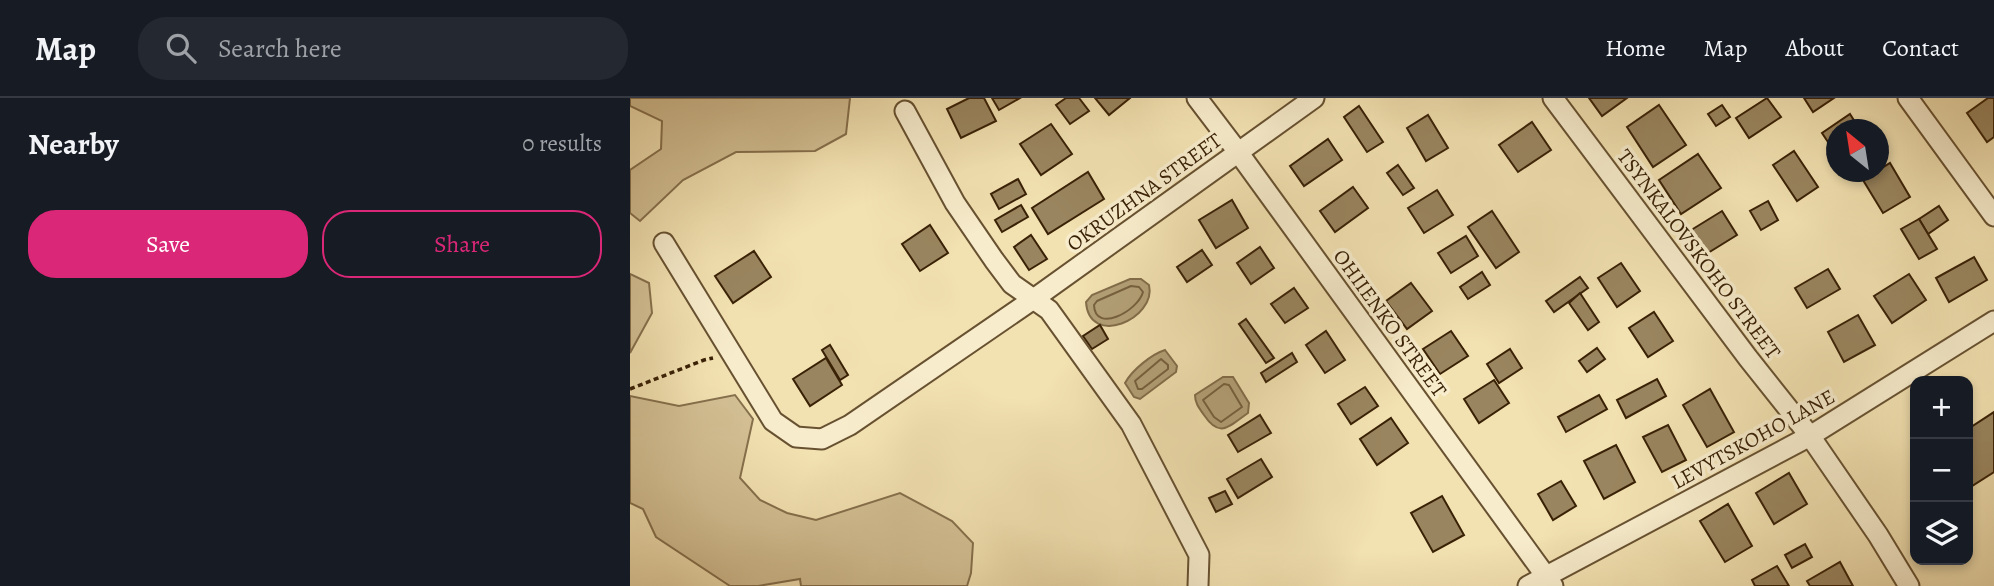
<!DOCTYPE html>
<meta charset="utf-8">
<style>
body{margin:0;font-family:Alegreya,serif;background:#242831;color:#f1f3f6}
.controls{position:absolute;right:21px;bottom:21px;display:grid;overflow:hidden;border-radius:14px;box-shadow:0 4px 10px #0003}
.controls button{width:63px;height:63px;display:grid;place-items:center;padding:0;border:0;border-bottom:2px solid #363941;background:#171b24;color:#f1f3f6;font:35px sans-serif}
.compass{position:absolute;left:1196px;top:21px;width:63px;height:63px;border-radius:50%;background:#171b24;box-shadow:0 4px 10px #0003;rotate:330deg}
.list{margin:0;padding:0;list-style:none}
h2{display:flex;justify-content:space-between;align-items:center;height:91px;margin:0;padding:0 28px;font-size:30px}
h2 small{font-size:23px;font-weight:400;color:#9ea1a6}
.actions{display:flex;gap:14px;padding:21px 28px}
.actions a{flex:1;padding:16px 0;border:2px solid #db2777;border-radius:28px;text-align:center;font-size:24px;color:#db2777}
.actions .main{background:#db2777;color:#fff}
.icon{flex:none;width:38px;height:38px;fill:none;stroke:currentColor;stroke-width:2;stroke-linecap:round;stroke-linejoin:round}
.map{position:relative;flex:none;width:1364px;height:488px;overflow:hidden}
header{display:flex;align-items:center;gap:42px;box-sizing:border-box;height:98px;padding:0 35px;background:#171b24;border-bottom:2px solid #363941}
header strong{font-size:33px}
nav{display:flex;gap:38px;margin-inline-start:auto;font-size:24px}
.search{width:490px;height:63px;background:#242831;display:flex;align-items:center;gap:18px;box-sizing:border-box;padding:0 24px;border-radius:28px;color:#9ea1a6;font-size:26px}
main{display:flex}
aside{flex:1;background:#171b24}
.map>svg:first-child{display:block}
</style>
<header>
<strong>Map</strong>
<div class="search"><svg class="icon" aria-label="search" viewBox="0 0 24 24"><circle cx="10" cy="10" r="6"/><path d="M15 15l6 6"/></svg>Search here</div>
<nav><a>Home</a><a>Map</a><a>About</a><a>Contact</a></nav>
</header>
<main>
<aside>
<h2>Nearby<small>0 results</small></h2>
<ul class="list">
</ul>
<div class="actions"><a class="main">Save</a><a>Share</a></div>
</aside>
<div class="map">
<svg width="1364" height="488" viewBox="0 0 1364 488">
<rect width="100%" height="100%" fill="#f2e1b1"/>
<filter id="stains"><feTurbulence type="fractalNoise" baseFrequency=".00286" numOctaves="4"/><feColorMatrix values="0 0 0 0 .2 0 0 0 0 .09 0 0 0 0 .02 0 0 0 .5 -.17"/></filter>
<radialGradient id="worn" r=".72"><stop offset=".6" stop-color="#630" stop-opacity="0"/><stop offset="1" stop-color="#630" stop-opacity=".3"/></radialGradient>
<g fill="#d3c094" stroke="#86704d" stroke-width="2">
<path d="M0,0H220L216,36L185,53L106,54L53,82L10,123L0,115V72L31,51L32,23L0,8Z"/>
<path d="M0,176L19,185L22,215L0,255Z"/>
<path d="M105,297L123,321L110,380L130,402L157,415L186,422L270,395L322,423L343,445L341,475L337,488H171L170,481L128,488H100L26,439L13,411L0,405V298L49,308Z"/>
</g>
<g fill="#b3a077" stroke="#826d4a" stroke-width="2">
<path d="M500,181H511L519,187C527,221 459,250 456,204L462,197Z"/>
<path d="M535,252L547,268L546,274L510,301L504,299L495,285C502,272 522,256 535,252Z"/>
<path d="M593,279H603L619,305L618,315C599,328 590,341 574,317C569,310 565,305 565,297Z"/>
</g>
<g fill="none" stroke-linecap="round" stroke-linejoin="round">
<g stroke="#76603e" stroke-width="2">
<path d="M501,188L509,189L513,194C508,213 465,236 464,207L467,203Z"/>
<path d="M531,261L538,267V271L512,291H508L505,283Z"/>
<path d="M594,286L599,287L612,309L591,324L584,319L573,302Z"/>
</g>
</g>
<g fill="#99855f" stroke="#392106" stroke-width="2">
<path d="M339,0H354L366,23L331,40L317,11Z"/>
<path d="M362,0H390L369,12Z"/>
<path d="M436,0H449L459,13L440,26L426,7Z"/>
<path d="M465,0H500L479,17Z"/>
<path d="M959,0H997L972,18Z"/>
<path d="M1137,0L1151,19L1119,40L1106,20Z"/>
<path d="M1174,0H1204L1183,14Z"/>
<path d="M1358,0H1364V39L1357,44L1337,15Z"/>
<path d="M1029,7L1056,47L1023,69L997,29Z"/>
<path d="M1092,7L1100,19L1086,28L1078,16Z"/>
<path d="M729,8L753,44L737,54L714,19Z"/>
<path d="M1220,16L1230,32H1206V56L1192,35Z"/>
<path d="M798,17L818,50L796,63L777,30Z"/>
<path d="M902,24L921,52L888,74L869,47Z"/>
<path d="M421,26L442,56L411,77L390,46Z"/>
<path d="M698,41L712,62L674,88L660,68Z"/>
<path d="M1164,53L1188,89L1167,103L1143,67Z"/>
<path d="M1068,56L1091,90L1051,116L1029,82Z"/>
<path d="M1260,65L1280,99L1253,115L1233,82Z"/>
<path d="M768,67L784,90L773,97L757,75Z"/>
<path d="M458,74L474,101L418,136L402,110Z"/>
<path d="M388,81L396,96L369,111L361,96Z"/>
<path d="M723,89L738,110L705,134L690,113Z"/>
<path d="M807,92L823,117L794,135L778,110Z"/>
<path d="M602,102L618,130L586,150L569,122Z"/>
<path d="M1138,103L1148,122L1131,132L1120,113Z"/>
<path d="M391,107L398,119L372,134L365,122Z"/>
<path d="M1309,108L1318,122L1298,136L1289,121Z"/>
<path d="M862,113L889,154L866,170L838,129Z"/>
<path d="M1092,113L1107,137L1073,158L1058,134Z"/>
<path d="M1289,121L1307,151L1289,161L1271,131Z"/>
<path d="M300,127L318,155L290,173L272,146Z"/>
<path d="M401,137L417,161L399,172L384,149Z"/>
<path d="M836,138L848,158L821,175L808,155Z"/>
<path d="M630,149L644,170L621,186L607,165Z"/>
<path d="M572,152L582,167L557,184L547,169Z"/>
<path d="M124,153L141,179L103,205L85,178Z"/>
<path d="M1344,159L1357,182L1319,204L1306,180Z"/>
<path d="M991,165L1010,193L987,209L968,180Z"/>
<path d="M1198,171L1210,191L1177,210L1165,190Z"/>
<path d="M852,174L860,187L838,201L830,189Z"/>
<path d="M1279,176L1296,202L1262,225L1244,198Z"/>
<path d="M950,179L958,190L924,214L916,203Z"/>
<path d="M781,185L802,213L777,231L756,203Z"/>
<path d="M664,190L678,210L655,225L641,206Z"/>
<path d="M950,195L969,224L958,232L939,205Z"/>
<path d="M1024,214L1043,243L1018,259L999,230Z"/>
<path d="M1228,217L1245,247L1214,264L1198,234Z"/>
<path d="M616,221L644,260L636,265L609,226Z"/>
<path d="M470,227L478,241L462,251L453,238Z"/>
<path d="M696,233L715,262L695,275L676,247Z"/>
<path d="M821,233L838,258L810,276L793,251Z"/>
<path d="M200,247L218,277L210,282L192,252Z"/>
<path d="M967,250L975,261L957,274L949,263Z"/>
<path d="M880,251L892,270L869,285L857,266Z"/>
<path d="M662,255L667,264L636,284L631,275Z"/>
<path d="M196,260L212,287L180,308L163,281Z"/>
<path d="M1027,281L1036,298L996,320L987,302Z"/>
<path d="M864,282L879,305L849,325L834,301Z"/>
<path d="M735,289L748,308L721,326L708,306Z"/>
<path d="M1080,291L1104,334L1077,349L1053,307Z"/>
<path d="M969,297L977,311L936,334L928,319Z"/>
<path d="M1364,314V374L1342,388L1338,381V331Z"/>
<path d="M630,317L641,335L608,354L598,337Z"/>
<path d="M761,320L778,345L747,367L730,341Z"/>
<path d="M1038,327L1056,362L1032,374L1013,339Z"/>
<path d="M986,347L1005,384L974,401L954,363Z"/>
<path d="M631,361L642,379L608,400L597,381Z"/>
<path d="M1159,375L1177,406L1144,426L1126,395Z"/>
<path d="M931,383L946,408L923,422L908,396Z"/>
<path d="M595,393L602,406L586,414L579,400Z"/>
<path d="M812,398L834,437L803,454L781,415Z"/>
<path d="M1098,406L1122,448L1095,464L1070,423Z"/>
<path d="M1175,446L1182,459L1162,470L1155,457Z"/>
<path d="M1210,464L1223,488H1180L1177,483Z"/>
<path d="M1147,468L1159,488H1125L1122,482Z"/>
</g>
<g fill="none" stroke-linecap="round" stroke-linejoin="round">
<defs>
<g id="minor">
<path d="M567,0L608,54L923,488"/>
<path d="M923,0L1118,260L1180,338L1248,437L1279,488"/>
<path d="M1278,0L1364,118"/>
<path d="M275,13L325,105L364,162L382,186L419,212L501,326L569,457L568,488"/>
<path d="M34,145L143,323L166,339L192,341L220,327L405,200L684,0"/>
<path d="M898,488L1180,338L1364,223"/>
</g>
</defs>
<use href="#minor" stroke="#675131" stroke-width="23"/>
<path stroke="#392106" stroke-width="3.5" stroke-dasharray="5 3.5" stroke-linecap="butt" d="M0,291L74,262L83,260"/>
<use href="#minor" stroke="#f7eccc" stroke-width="19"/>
</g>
<g text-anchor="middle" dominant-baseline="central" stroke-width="7" stroke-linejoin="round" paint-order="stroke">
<g font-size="21" fill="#392106" stroke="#f7eccc">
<text transform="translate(514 94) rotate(-36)">OKRUZHNA STREET</text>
<text transform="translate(1069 156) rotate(53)">TSYNKALOVSKOHO STREET</text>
<text transform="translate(760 225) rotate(54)">OHIIENKO STREET</text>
<text transform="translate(1123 341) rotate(-29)">LEVYTSKOHO LANE</text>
</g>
</g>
<rect width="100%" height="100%" filter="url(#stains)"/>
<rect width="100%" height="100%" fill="url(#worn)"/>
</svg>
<div class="controls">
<button>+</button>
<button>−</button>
<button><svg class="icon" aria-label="layers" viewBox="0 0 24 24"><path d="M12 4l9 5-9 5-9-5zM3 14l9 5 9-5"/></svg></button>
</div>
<svg class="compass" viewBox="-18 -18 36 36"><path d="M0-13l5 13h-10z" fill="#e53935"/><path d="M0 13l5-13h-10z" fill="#9ea1a6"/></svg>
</div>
</main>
